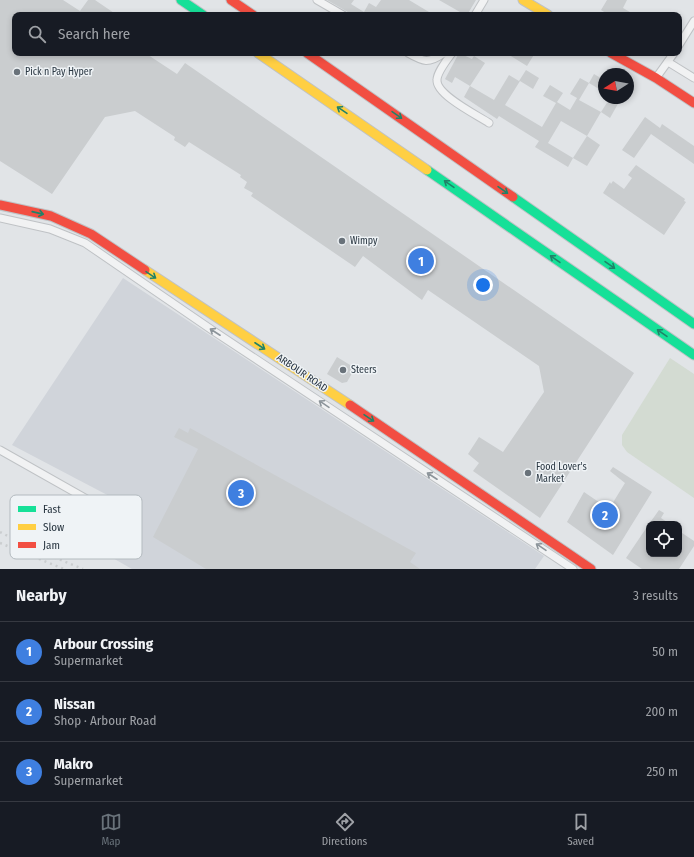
<!DOCTYPE html>
<meta charset="utf-8">
<style>
body{margin:0;font-family:"Fira Sans Condensed",sans-serif;background:#242831;color:#f1f3f6}
.controls{position:absolute;right:12px;bottom:12px;display:grid;overflow:hidden;border-radius:8px;box-shadow:0 2px 6px #0003}
.controls button{width:36px;height:36px;display:grid;place-items:center;padding:0;border:0;border-bottom:1px solid #363941;background:#171b24;color:#f1f3f6;font:20px sans-serif}
.compass{position:absolute;left:598px;top:68px;width:36px;height:36px;border-radius:50%;background:#171b24;box-shadow:0 2px 6px #0003;rotate:259deg}
.you{position:absolute;left:483px;top:285px;width:14px;height:14px;margin:-10px;border:3px solid #fff;border-radius:50%;background:#1a73e8;box-shadow:0 0 0 6px #1a73e833}
.badge{display:grid;place-items:center;width:26px;height:26px;border-radius:50%;background:#69727a;color:#fff;font-size:13px;font-weight:700}
.pin{position:absolute;translate:-50% -50%;border:2px solid #fff;box-shadow:0 1px 4px #0006}
.list{margin:0;padding:0;list-style:none}
h2{display:flex;justify-content:space-between;align-items:center;height:52px;margin:0;padding:0 16px;font-size:17px}
h2 small{font-size:13px;font-weight:400;color:#9ea1a6}
.list li{display:grid;grid-template-columns:26px 1fr auto;gap:12px;align-items:center;box-sizing:border-box;height:60px;padding:0 16px;border-top:1px solid #363941}
.list b{display:block;font-size:15px;white-space:nowrap}
.list p{margin:0;font-size:13px;white-space:nowrap;color:#9ea1a6}
.list em{font-size:13px;font-style:normal;color:#9ea1a6}
.icon{flex:none;width:22px;height:22px;fill:none;stroke:currentColor;stroke-width:2;stroke-linecap:round;stroke-linejoin:round}
.map{position:relative;flex:none;width:694px;height:569px;overflow:hidden}
.search{position:absolute;background:#171b24;box-shadow:0 2px 6px #0003;left:12px;right:12px;top:12px;height:44px;display:flex;align-items:center;gap:10px;box-sizing:border-box;padding:0 14px;border-radius:8px;color:#9ea1a6;font-size:15px}
.sheet{height:232px;background:#171b24}
nav{display:flex;justify-content:space-around;align-items:center;box-sizing:border-box;height:56px;border-top:1px solid #363941;background:#171b24;font-size:11px;color:#9ea1a6}
nav a{display:grid;justify-items:center;gap:2px}
nav .on{color:#69727a}
.map>svg:first-child{display:block}
</style>
<div class="map">
<svg width="694" height="569" viewBox="0 0 694 569">
<rect width="100%" height="100%" fill="#e1e4e7"/>
<path fill="#d0d4da" d="M123,278L544,556L535,569H132L111,557L131,528L113,498L12,445Z"/>
<path fill="#d3dbd2" d="M670,358L694,374V498L627,452L622,445V435Z"/>
<g fill="#cacdcf">
<path d="M0,0H63L80,11L88,0H95L117,15H15V53H145L177,74L185,63L634,373L540,518L473,471L479,463L468,454L479,437L503,452L544,392L539,366L428,290L422,300L363,256L355,267L251,196L253,193L244,188L247,182L240,177L241,175L189,142L185,147L174,140L175,137L135,111L105,117L52,194L0,161Z"/>
<path d="M327,0H354L351,4L364,12L369,3L376,7L381,0H409L434,15H353Z"/>
<path d="M439,0H476L467,15H458L460,12Z"/>
<path d="M607,0H627L623,8L635,15H609L601,10Z"/>
<path d="M459,53L472,59L474,56L485,63L470,86L455,77L452,83L445,79Z"/>
<path d="M506,53H535L527,66Z"/>
<path d="M526,70L539,78L533,89L520,81L505,105L542,127L556,103L543,96L550,85L563,93L557,102L570,110L577,98L570,94L580,78L589,83L579,100L601,112L587,136L561,121L548,143L573,158L568,167L535,147L539,141L499,116L497,119L464,97L470,86L494,100L509,75L519,81Z"/>
<path d="M594,74L604,80V92L589,83Z"/>
<path d="M610,98L619,102L610,118L601,112Z"/>
<path d="M645,117L660,128L662,124L694,146V164L651,134L634,158L622,150Z"/>
<path d="M587,136L600,145L587,166L573,158Z"/>
<path d="M636,165L685,199L684,201L686,202L664,235L603,193L610,182L611,184L613,181L624,189L632,178L628,175Z"/>
<path d="M337,357L355,368L347,382L342,383L327,374Z"/>
<path d="M179,428L188,433L190,428L416,553L410,562L420,569H206L153,537L198,449L174,437Z"/>
<path d="M613,467L652,492L613,555L567,522L584,492L609,509L625,483L610,471Z"/>
<path d="M659,510L664,513L661,518L670,524H649Z"/>
<path d="M649,524V554H679V531L694,541V546L679,569H642L626,558Z"/>
</g>
<g fill="none" stroke-linecap="round" stroke-linejoin="round">
<defs>
<g id="street">
<path d="M317,0L343,15"/>
<path d="M475,15L484,0"/>
<path d="M679,45L694,21"/>
<path d="M408,53C424,62 428,64 444,53"/>
<path d="M452,53C447,60 437,72 437,80C436,95 477,115 489,123"/>
<path d="M668,62L694,78"/>
<path d="M656,78L674,53"/>
<path d="M0,218L50,229L85,243L212,330L573,569"/>
<path d="M0,450L115,515"/>
</g>
<g id="fast">
<path d="M181,0L203,15"/>
<path d="M427,170L694,355"/>
<path d="M513,197L694,324"/>
</g>
<g id="slow">
<path d="M523,0L548,15"/>
<path d="M258,53L427,170"/>
<path d="M145,270L350,405"/>
</g>
<g id="jam">
<path d="M231,0L253,15"/>
<path d="M307,53L513,197"/>
<path d="M611,53L656,78L694,103"/>
<path d="M0,205L51,216L91,234L145,270"/>
<path d="M350,405L591,569"/>
</g>
</defs>
<use href="#street" stroke="#bfc2c5" stroke-width="9"/>
<use href="#fast" stroke="#bfc2c5" stroke-width="11"/>
<use href="#slow" stroke="#bfc2c5" stroke-width="11"/>
<use href="#jam" stroke="#bfc2c5" stroke-width="11"/>
<use href="#street" stroke="#f1f2f3" stroke-width="7"/>
<use href="#fast" stroke="#16e098" stroke-width="9"/>
<use href="#slow" stroke="#ffcf43" stroke-width="9"/>
<use href="#jam" stroke="#f24e42" stroke-width="9"/>
<g stroke="#cacdcf" stroke-width="2.5" stroke-dasharray="2 4" stroke-linecap="butt">
<path d="M0,532L29,547L83,569"/>
<path d="M0,543L64,569"/>
</g>
</g>
<defs><path id="oneway-shaft" d="M-6 0H5M1.5-3L5.5 0L1.5 3" fill="none" stroke-width="1.6" stroke-linecap="round" stroke-linejoin="round"/></defs>
<g stroke="#208268">
<use href="#oneway-shaft" transform="translate(342 110) rotate(-146)"/>
<use href="#oneway-shaft" transform="translate(397 115) rotate(35)"/>
<use href="#oneway-shaft" transform="translate(449 184) rotate(-145)"/>
<use href="#oneway-shaft" transform="translate(503 190) rotate(35)"/>
<use href="#oneway-shaft" transform="translate(38 213) rotate(13)"/>
<use href="#oneway-shaft" transform="translate(555 259) rotate(-145)"/>
<use href="#oneway-shaft" transform="translate(610 265) rotate(35)"/>
<use href="#oneway-shaft" transform="translate(151 275) rotate(34)"/>
<use href="#oneway-shaft" transform="translate(662 333) rotate(-145)"/>
<use href="#oneway-shaft" transform="translate(260 346) rotate(33)"/>
<use href="#oneway-shaft" transform="translate(369 418) rotate(34)"/>
</g>
<g stroke="#8c949a">
<use href="#oneway-shaft" transform="translate(215 332) rotate(-147)"/>
<use href="#oneway-shaft" transform="translate(324 404) rotate(-146)"/>
<use href="#oneway-shaft" transform="translate(432 476) rotate(-147)"/>
<use href="#oneway-shaft" transform="translate(541 547) rotate(-146)"/>
</g>
<g fill="#69727a" stroke="#eff3f6" stroke-width="1.5">
<circle cx="17" cy="72" r="4"/>
<circle cx="342" cy="241" r="4"/>
<circle cx="343" cy="370" r="4"/>
<circle cx="528" cy="473" r="4"/>
</g>
<g text-anchor="middle" dominant-baseline="central" stroke-width="3" stroke-linejoin="round" paint-order="stroke">
<g font-size="10" fill="#283540" stroke="#eff3f6" text-anchor="start">
<text x="25" y="72">Pick n Pay Hyper</text>
<text x="350" y="241">Wimpy</text>
<text x="351" y="370">Steers</text>
<text x="536" y="467">Food Lover's<tspan x="536" dy="12">Market</tspan></text>
</g>
<g font-size="10" fill="#283540" stroke="#eff3f6">
<text transform="translate(302 373) rotate(34)">ARBOUR ROAD</text>
</g>
</g>
<rect x="10" y="495" width="132" height="64" rx="6" fill="#eff3f6" stroke="#b3babf" stroke-width="1"/>
<rect x="18" y="506" width="18" height="6" fill="#16e098"/>
<rect x="18" y="524" width="18" height="6" fill="#ffcf43"/>
<rect x="18" y="542" width="18" height="6" fill="#f24e42"/>
<g font-size="11" fill="#283540">
<text x="43" y="513">Fast</text>
<text x="43" y="531">Slow</text>
<text x="43" y="549">Jam</text>
</g>
</svg>
<div class="controls">
<button><svg class="icon" aria-label="locate" viewBox="0 0 24 24"><circle cx="12" cy="12" r="6"/><path d="M12 2v4M12 18v4M2 12h4M18 12h4"/></svg></button>
</div>
<svg class="compass" viewBox="-18 -18 36 36"><path d="M0-13l5 13h-10z" fill="#e53935"/><path d="M0 13l5-13h-10z" fill="#9ea1a6"/></svg>
<div class="you"></div>
<div class="pin badge" style="left:421px;top:261px;background:#3f7fe0">1</div>
<div class="pin badge" style="left:605px;top:515px;background:#3f7fe0">2</div>
<div class="pin badge" style="left:241px;top:493px;background:#3f7fe0">3</div>
<div class="search"><svg class="icon" aria-label="search" viewBox="0 0 24 24"><circle cx="10" cy="10" r="6"/><path d="M15 15l6 6"/></svg>Search here</div>
</div>
<section class="sheet">
<h2>Nearby<small>3 results</small></h2>
<ul class="list">
<li><span class="badge" style="background:#3f7fe0">1</span><div><b>Arbour Crossing</b><p>Supermarket</p></div><em>50 m</em></li>
<li><span class="badge" style="background:#3f7fe0">2</span><div><b>Nissan</b><p>Shop · Arbour Road</p></div><em>200 m</em></li>
<li><span class="badge" style="background:#3f7fe0">3</span><div><b>Makro</b><p>Supermarket</p></div><em>250 m</em></li>
</ul>
</section>
<nav>
<a class="on"><svg class="icon" aria-label="map" viewBox="0 0 24 24"><path d="M3 6l6-2 6 2 6-2v14l-6 2-6-2-6 2zM9 4v14M15 6v14"/></svg>Map</a>
<a><svg class="icon" aria-label="directions" viewBox="0 0 24 24"><path d="M12 3l9 9-9 9-9-9zM9 14v-3h6M13 9l2 2-2 2"/></svg>Directions</a>
<a><svg class="icon" aria-label="saved" viewBox="0 0 24 24"><path d="M7 4h10v16l-5-4-5 4z"/></svg>Saved</a>
</nav>
